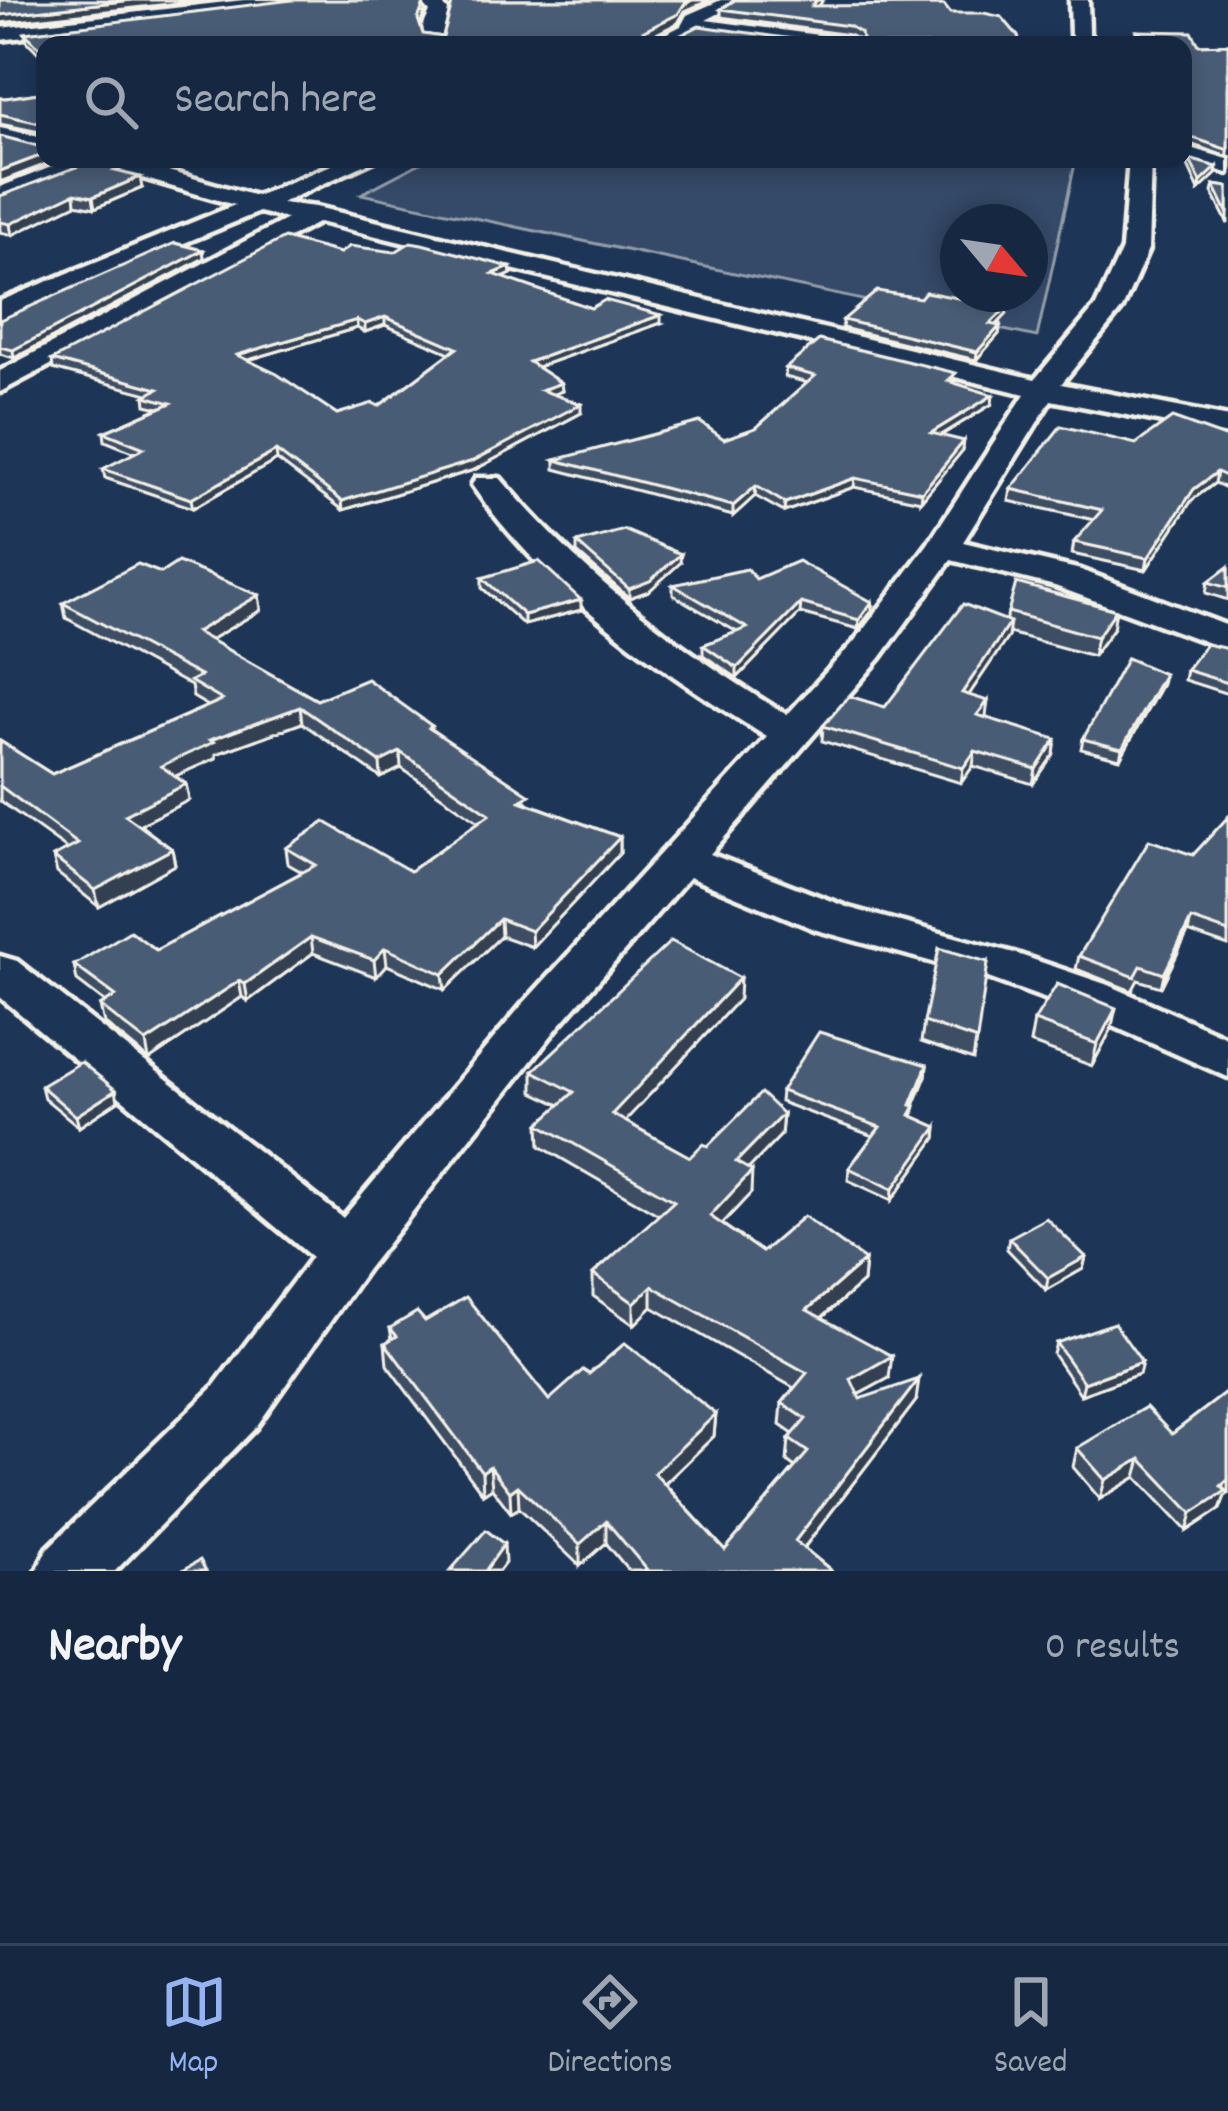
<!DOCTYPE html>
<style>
body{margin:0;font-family:Dekko,sans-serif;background:#1f3048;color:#f1f3f6}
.compass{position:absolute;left:940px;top:204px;width:108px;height:108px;border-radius:50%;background:#162841;box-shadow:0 6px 18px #0003;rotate:119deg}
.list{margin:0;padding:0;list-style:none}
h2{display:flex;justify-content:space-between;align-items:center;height:156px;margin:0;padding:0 48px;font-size:51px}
h2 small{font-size:39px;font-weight:400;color:#9ea6b1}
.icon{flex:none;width:66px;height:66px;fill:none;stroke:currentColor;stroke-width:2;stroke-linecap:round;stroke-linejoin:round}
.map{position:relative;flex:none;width:1228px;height:1571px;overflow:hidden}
.search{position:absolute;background:#162841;box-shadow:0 6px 18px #0003;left:36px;right:36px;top:36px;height:132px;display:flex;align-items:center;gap:30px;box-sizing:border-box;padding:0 42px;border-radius:24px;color:#9ea6b1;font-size:45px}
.sheet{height:372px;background:#162841}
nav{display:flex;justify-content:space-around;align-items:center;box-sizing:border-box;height:168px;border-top:3px solid #35445a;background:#162841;font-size:33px;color:#9ea6b1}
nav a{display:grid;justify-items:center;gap:6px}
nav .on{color:#95b2f1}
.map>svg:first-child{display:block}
</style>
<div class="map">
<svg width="1228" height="1571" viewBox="0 0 1228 1571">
<rect width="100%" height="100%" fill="#1d3557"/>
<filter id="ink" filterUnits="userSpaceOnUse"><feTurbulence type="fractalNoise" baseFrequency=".00833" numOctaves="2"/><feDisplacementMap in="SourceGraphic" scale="24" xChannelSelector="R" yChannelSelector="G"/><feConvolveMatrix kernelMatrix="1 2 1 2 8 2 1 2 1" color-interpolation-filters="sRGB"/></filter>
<g filter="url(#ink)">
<path fill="#354a67" stroke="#949ea8" stroke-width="3" fill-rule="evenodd" d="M428,159H1076L1037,337L361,194ZM958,222H1030V294H958Z"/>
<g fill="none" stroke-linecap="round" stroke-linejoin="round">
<defs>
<g id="minor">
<path d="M244,0H299L290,5L0,40V28Z"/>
<path d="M420,0H439L448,11L441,42L425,38L423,27L430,12Z"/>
<path d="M721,0H745L706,20L848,39L858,45H807L698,30L669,45H644L681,26L687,15Z"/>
<path d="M1070,0H1088L1089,34L1098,45H1078L1071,34Z"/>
<path d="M0,128L45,138V152L0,142Z"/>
<path d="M1183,146L1228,159V173L1179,159Z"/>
<path d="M72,159H126L256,196L346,159H377L281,203L316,207L1035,379L1096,306L1122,250L1129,159H1151L1148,250L1122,309L1061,384L1228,417V435L1051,400L963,542L1081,570L1228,626V650L1055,586L951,560L880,658L710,854L849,908L1014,953L1111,986L1228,1038V1077L1077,1010L980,975L817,930L689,877L557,1028L367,1269L256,1427L115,1571H37L47,1549L212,1389L312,1257L0,997V956L17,961L343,1218L523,1004L767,737C657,669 547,592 472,485L476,478H500C582,575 678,649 787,715L854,642L928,544L1025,394L319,222L0,392V371L287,219L259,212L0,319V301L235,205L98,165L0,202V187Z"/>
</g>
</defs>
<use href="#minor" stroke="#f4f1e8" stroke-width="9"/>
<use href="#minor" fill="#1d3557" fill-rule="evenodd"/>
</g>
<g fill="#3e4e64" stroke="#f4f1e8" stroke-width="3" fill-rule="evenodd">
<path d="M443,0H710L685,11L678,23L644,40L857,39L849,35L721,17V9L735,0H823L819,6L950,13L1021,45H45V60L27,41L25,33L290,1L425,13L420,24L423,34L443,37L450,10Z"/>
<path d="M1137,31L1199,45L1228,44V157L1184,142L1183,45H1145L1136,38Z"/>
<path d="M45,92V133L0,124V98H6Z"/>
<path d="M1189,159L1216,174L1199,190L1188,166Z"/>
<path d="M124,173L142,188L95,208L76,204L12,235L0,232V196Z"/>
<path d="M1214,185L1228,187V224L1212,192Z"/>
<path d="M203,250L204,258L14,358L0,354V320Z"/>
<path d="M340,253L511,274L503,278L591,308L661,323L537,367L561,383L562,391L553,394L581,413L474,470L343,510L277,460L193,508L105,478L103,469L135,453L105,441L104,432L159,408L146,405L145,396L148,394L53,369L52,360ZM385,325L450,353L379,406L337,414L248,360L357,328L365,332Z"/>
<path d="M1006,315L996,326H1000L999,334L976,360L842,328L843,320Z"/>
<path d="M786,368L955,382L954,383L992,404L940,436L963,450L921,501L854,487L784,512L755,496L733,516L555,469V460L724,439L756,428L808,383L785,377Z"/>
<path d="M1228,438V489L1215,483L1192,500L1146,570L1072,554L1074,542L1094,520L1009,501L1011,489L1136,444Z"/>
<path d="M577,543L680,563L649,591L629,598L577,553Z"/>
<path d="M1228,567V600L1206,593L1208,582Z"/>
<path d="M161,573L259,595L261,610L210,640L317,700L432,726V730L530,804L620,837V853L532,947L501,936L445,990L387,965L376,977L313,953L248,1001L242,997L149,1060L104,1023L100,1006L106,1003L77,981L74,965L156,950L302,872L288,864L286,848L410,871L479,822L401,768L381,778L302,723L216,754V758L175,776L186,784L189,800L140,825L172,849L175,865L99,907L57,873L53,857L67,849L0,801V741L52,774L208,706L193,697L191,686L66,618L63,603Z"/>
<path d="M482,578L581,610L524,625L482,588Z"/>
<path d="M756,579L872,602V611L858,629L800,613L737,678L703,655V645L737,632L673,595V585Z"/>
<path d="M1008,612L1113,629L1093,656L1009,633L1008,637L969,695L986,716L985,717L1054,754L1033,784L973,766L961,783L822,741L823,726L885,707L1006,621Z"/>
<path d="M1228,649V694L1184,680L1186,670Z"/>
<path d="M1162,684L1120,759L1081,749L1083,739Z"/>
<path d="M1228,817V946L1188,932L1161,987L1138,980L1132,991L1076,969L1079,956L1193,855Z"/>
<path d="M988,962L973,1060L921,1042L924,1022Z"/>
<path d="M739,999L625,1121L690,1157L708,1146L783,1114L781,1135L748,1169L751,1193L722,1224L762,1252L865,1260L863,1282L822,1318L889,1378L858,1395L860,1399L916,1401L804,1548L832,1571H629L606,1543L580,1566L519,1508L511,1513L492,1488L483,1494L387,1365L385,1343L392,1339L390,1328L425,1321L549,1400L589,1374L716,1414L714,1436L665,1484L725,1550L795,1467L787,1461L789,1439L793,1434L780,1425L782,1403L794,1388L652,1307L634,1325L593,1296V1274L659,1215L540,1146L539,1124L560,1105L533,1092V1071Z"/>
<path d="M1034,1021L1111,1030L1092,1066L1030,1043Z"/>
<path d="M927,1065L926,1076L914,1106L913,1116L937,1127L936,1138L892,1200L848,1180L849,1168L873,1136L780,1102L781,1091Z"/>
<path d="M41,1086L118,1101L79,1127L44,1098Z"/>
<path d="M1009,1238L1086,1257L1083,1269L1046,1290L1007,1249Z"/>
<path d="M1056,1343L1142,1362L1139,1374L1081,1395L1053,1354Z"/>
<path d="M1228,1391V1494L1225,1496L1220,1509L1187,1531L1136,1477L1100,1499L1073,1467L1077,1448L1172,1434Z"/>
</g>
<g fill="#324051" stroke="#f4f1e8" stroke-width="3">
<path d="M132,0H205L0,23V15Z"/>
<path d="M692,0H710L685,11L678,23L642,41V32Z"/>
<path d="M45,154V159H60L0,182V171Z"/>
<path d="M1217,167L1216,174L1199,190L1201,182Z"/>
<path d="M140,177L142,188L95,208L93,197Z"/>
<path d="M75,193L76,204L12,235L10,224Z"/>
<path d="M203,250L204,258L14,358L13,350Z"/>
<path d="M510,267L511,274L493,282V274Z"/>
<path d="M1007,307L1006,315L989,333L990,324Z"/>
<path d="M661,315V323L529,370V362Z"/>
<path d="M385,317V325L365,332V324Z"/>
<path d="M357,320V328L238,363L237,355Z"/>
<path d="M1000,326L999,334L976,360L977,352Z"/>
<path d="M561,383L562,391L541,399V390Z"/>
<path d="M993,395L992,404L930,442L931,433Z"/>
<path d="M581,404V413L474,470L343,510L342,501Z"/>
<path d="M964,441L963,450L921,501L922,492Z"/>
<path d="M276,451L277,460L193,508L191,499Z"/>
<path d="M1217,472L1215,483L1192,500L1146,570L1148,558L1194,489Z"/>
<path d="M855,478L854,487L784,512L785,503Z"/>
<path d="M756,486L755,496L733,516V506Z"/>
<path d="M681,554L680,563L649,591L629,598V589Z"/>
<path d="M259,595L261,610L198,647L196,632Z"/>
<path d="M581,600V610L524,625V615Z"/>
<path d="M872,602V611L858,629L859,620Z"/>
<path d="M801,603L800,613L737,678V668Z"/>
<path d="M1116,610L1113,629L1093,656L1097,637Z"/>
<path d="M1010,622L1008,637L960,708L962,693Z"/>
<path d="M1164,674L1162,684L1120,759L1122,749Z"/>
<path d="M988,701L986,716L975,730L977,715Z"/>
<path d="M300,707L302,723L216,754V758L164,781L161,766L210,740Z"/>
<path d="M1056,739L1054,754L1033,784L1036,769Z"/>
<path d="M975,751L973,766L961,783L963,768Z"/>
<path d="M400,752L401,768L381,778L380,762Z"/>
<path d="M186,784L189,800L128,831L125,815Z"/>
<path d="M620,837V853L532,947L531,931Z"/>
<path d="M172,849L175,865L99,907L95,890Z"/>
<path d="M500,919L501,936L445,990L443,974Z"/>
<path d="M1191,919L1188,932L1161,987L1164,974Z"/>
<path d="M311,937L313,953L248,1001L245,984Z"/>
<path d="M385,948L387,965L376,977L374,960Z"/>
<path d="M740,978L739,999L612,1135V1114Z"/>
<path d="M239,981L242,997L149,1060L146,1042Z"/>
<path d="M1116,1008L1111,1030L1092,1066L1097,1044Z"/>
<path d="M927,1065L926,1076L910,1114L915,1106L913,1117L908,1126L911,1105Z"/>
<path d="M116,1090L118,1101L79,1127L76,1116Z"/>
<path d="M783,1114L781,1135L734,1184L736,1162Z"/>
<path d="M937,1127L936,1138L892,1200L893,1189Z"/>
<path d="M752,1171L751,1193L709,1238L710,1216Z"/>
<path d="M1086,1257L1083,1269L1046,1290L1048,1278Z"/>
<path d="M865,1260L863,1282L805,1332L807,1310Z"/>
<path d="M652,1286V1307L634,1325V1303Z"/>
<path d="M892,1356L889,1378L848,1400L851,1379Z"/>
<path d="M1142,1362L1139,1374L1081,1395L1084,1383Z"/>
<path d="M919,1379L916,1401L793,1562L795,1541Z"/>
<path d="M716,1414L714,1436L654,1494V1473Z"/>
<path d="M1141,1459L1136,1477L1100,1499L1105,1480Z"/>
<path d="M490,1466L492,1488L483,1494L482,1472Z"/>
<path d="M1228,1480V1494L1225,1496L1220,1509L1187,1531L1192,1513Z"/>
<path d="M518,1486L519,1508L511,1513L510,1492Z"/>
<path d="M606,1521V1543L580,1566V1544Z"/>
<path d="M504,1544L505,1563L499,1571H485Z"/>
</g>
<g fill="#485b74" stroke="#f4f1e8" stroke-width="3" fill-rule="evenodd">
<path d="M0,0H132L0,15Z"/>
<path d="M292,0H422L424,4L418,19L423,34L443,37L452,4L449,0H692L685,3L678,14L642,32L644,41L671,40L699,26L807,41L862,39L861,33L849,26L721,9L735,0H817L812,6L944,5L950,13H984L1002,17L1018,36L1021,45H45V53L25,33Z"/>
<path d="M1137,31L1192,32L1199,45L1228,44V150L1185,135L1183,137V45H1153Z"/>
<path d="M45,92V128L44,124L0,114V98H6Z"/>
<path d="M0,136L42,147L45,144V154L0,171Z"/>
<path d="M1189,159L1217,167L1201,182Z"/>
<path d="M92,161L123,168L115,171L140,177L93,197L75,193L10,224L0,222V196Z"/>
<path d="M1214,185L1228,187V214Z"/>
<path d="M284,238L340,253L350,246L395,252L411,242L422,244L510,267L493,274L591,308L605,300L661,315L529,362L561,383L541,390L581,404L473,461L342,501L276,451L191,499L103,469L144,448L104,432L171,403L145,396L158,389L52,360ZM385,317L457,348L379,406L373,403L337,414L277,374L237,355L357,320L365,324Z"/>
<path d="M175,243L203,250L13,350L0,347V320Z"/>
<path d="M877,291L920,298L925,292L1007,307L990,324L1000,326L977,352L843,320Z"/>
<path d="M819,340L956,373L948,381L993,395L931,433L964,441L922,492L855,478L785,503L756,486L733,506L555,460L700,422L724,439L756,428L815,376L786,368Z"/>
<path d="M1172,418L1228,438V477L1217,472L1194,489L1148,558L1074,542L1102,510L1011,489L1061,426L1136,444Z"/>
<path d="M624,530L681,554L650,581L629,589L577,543Z"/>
<path d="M539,561L581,600L524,615L482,578Z"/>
<path d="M798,561L872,602L859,620L801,603L737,668L703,645L747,628L673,585L747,569L756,579Z"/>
<path d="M178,562L259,595L196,632L317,700L367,679L432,726L429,728L530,795L520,801L620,837L531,931L500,919L443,974L385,948L374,960L311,937L245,984L239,981L146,1042L100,1006L116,996L74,965L130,931L156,950L316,865L286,848L325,822L410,871L490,814L400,752L380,762L300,707L210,740L214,742L161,766L186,784L125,815L172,849L95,890L53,857L78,844L0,786V741L52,774L222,700L190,681L200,676L63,603L138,564L161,573Z"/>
<path d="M1228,567V588L1208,582Z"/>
<path d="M1016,583L1116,610L1097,637L1008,612Z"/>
<path d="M963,604L1010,622L962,693L988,701L977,715L1056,739L1036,769L975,751L963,768L823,726L849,696L885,707Z"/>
<path d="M1206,644L1228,649V683L1186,670Z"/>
<path d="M1127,658L1164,674L1122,749L1083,739Z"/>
<path d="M1228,817V932L1191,919L1164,974L1141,966L1135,977L1079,956L1149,840L1193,855Z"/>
<path d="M671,941L740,978L612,1114L690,1157L703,1144L708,1146L761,1093L783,1114L736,1162L752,1171L710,1216L762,1252L804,1216L865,1260L807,1310L892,1356L851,1379L860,1399L919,1379L795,1541L832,1571H648L606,1521L580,1544L518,1486L510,1492L490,1466L482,1472L385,1343L397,1336L390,1328L417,1312L425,1321L466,1297L549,1400L583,1370L589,1374L625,1343L716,1414L654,1473L725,1550L808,1452L789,1439L806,1419L782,1403L807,1373L652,1286L634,1303L593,1274L674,1201L539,1124L574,1092L533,1071Z"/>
<path d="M939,948L988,962L977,1040L924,1022Z"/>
<path d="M1057,984L1116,1008L1097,1044L1034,1021Z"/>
<path d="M819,1032L927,1065L911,1105L915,1106L910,1115L937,1127L893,1189L849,1168L880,1127L781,1091Z"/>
<path d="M81,1062L116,1090L76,1116L41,1086Z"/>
<path d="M1046,1218L1086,1257L1048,1278L1009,1238Z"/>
<path d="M1114,1323L1142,1362L1084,1383L1056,1343Z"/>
<path d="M1228,1391V1480L1221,1486L1226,1491L1192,1513L1141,1459L1105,1480L1077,1448L1146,1407L1172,1434Z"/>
<path d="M486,1530L504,1544L485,1571H450Z"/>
<path d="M200,1560L206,1571H181Z"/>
</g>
</g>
</svg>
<svg class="compass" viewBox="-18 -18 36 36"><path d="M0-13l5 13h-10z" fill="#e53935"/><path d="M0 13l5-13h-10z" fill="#9ea6b1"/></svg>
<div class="search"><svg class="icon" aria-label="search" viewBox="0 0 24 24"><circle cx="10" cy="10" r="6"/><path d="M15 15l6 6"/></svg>Search here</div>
</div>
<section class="sheet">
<h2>Nearby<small>0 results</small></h2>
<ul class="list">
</ul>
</section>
<nav>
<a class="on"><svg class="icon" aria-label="map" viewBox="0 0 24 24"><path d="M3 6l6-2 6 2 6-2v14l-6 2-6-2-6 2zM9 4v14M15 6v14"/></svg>Map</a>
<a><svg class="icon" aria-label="directions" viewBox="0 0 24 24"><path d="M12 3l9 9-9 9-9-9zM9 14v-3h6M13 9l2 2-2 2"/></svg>Directions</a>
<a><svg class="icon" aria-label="saved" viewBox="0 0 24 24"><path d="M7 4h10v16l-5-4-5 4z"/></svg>Saved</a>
</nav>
